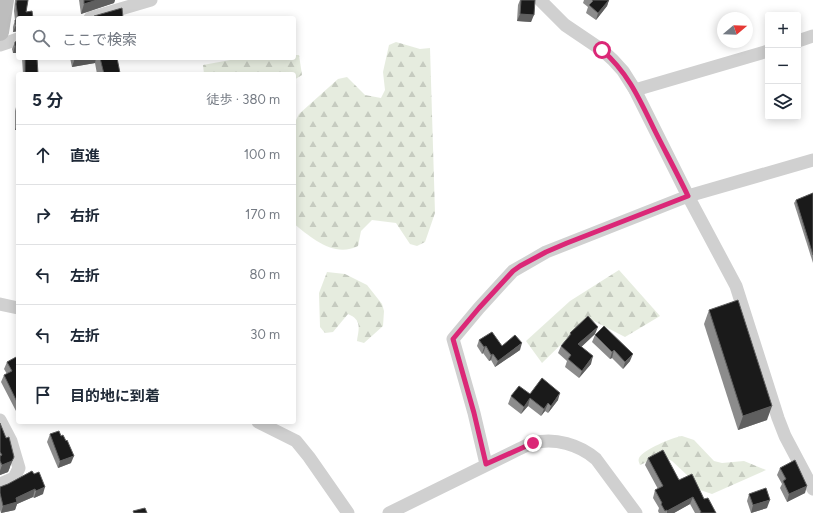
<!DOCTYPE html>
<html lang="ja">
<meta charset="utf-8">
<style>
body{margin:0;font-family:Figtree,"Noto Sans JP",sans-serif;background:#f2f2f3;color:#1f2937}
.controls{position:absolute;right:12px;top:12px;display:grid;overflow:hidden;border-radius:4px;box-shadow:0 2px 10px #0003}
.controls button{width:36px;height:36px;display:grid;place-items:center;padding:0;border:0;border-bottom:1px solid #e0e1e3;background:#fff;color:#1f2937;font:20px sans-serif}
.compass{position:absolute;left:717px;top:12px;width:36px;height:36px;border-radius:50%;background:#fff;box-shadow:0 2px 10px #0003;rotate:71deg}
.stop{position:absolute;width:12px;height:12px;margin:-9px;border:3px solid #db2777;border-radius:50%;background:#fff}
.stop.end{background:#db2777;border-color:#fff;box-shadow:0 1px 4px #0008}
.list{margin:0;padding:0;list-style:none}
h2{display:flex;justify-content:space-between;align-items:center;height:52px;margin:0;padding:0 16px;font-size:17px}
h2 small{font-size:13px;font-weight:400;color:#747a83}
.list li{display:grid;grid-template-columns:26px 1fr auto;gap:12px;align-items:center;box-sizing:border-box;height:60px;padding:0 16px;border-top:1px solid #e0e1e3}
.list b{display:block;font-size:15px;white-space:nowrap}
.list em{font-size:13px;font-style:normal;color:#747a83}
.icon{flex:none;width:22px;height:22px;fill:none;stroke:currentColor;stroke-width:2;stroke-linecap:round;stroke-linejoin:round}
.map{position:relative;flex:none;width:813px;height:513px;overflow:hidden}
.search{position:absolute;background:#fff;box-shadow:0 2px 10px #0003;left:16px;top:16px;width:280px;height:44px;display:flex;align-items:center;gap:10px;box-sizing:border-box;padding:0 14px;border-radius:4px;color:#747a83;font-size:15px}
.panel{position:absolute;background:#fff;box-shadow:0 2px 10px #0003;left:16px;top:72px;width:280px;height:352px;border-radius:4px}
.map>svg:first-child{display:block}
</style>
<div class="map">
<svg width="813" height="513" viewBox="0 0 813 513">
<defs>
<pattern id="forest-firs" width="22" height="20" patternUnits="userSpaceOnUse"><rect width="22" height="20" fill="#e6ecdf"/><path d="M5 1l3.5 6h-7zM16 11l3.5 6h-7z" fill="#c6cbc0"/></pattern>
</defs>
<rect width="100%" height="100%" fill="#fff"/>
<g fill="url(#forest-firs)">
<path d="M396,42L420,49L430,48L435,213L425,242L417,246L410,244L396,223L372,220L361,231L358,246C334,258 312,238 294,224V124L299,114L338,79L347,77L365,95L381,98L385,90L383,72L389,45Z"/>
<path d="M294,55H299L302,75L294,80V74H204L203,65L241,58H294Z"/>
<path d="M619,270L660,316L625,337L588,318L542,363L526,341L570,301Z"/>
<path d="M327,272L345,274L367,285L382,304L384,311L383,326L364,343L357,341C359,328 362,320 348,314L333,332L325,333L320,327L319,293Z"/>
<path d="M682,436L694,440L714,461L722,463L744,461L766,470L712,494L697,489L687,475L672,461L664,457L660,456L640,465C639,462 638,461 639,458C643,450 673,437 682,436Z"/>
</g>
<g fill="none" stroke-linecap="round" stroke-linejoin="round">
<g stroke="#d0d0d0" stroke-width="13">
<path d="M540,0L565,25L602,50L613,60L623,71L635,90L688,196L736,286L778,418L785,436L813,489"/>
<path d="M90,18L151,0"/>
<path d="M798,41L813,36"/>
<path d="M0,45L18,39"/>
<path d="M635,90L768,51"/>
<path d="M0,304L18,308"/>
<path d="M0,420L11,441L19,468L14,478L0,484"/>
<path d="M258,422L296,441L309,457L348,513"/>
<path d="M486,464L474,413L453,339L479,308L513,271L546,252L688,196L813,160"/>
<path d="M389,513L519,449C524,447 528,444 534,443C554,437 580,445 596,459L636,513"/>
</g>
<path stroke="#bdbdbd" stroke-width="18" d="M0,32L5,0"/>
</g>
<g fill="#8c8c8c">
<path d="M15,0H28L26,12L18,18V31L13,32V27L15,20L14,11Z"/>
<path d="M79,0H115L114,3L81,14Z"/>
<path d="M520,0H535L531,22L517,21L518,5Z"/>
<path d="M584,0H609L607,6L596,20L586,13L588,7L583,3Z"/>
<path d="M18,41V58H17L16,53H13L12,49L15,42Z"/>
<path d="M22,58H37L38,74H23Z"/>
<path d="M70,58H117L120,74H97L95,63L72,67Z"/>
<path d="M17,103H18V130H15V111Z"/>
<path d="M813,193V263L794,203L796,200Z"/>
<path d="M709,310L767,420L738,430L704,324Z"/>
<path d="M570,333L595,334L581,347L591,364L579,378L565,367L567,361L558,353L561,346L569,336Z"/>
<path d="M595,335L630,361L623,369L612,358L610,359L592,342Z"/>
<path d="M479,340L502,346L520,350L495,367L491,360L489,361L483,353L482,354L477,346Z"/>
<path d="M18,356V410L16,411L1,382L4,375L7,374L4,369L7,362Z"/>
<path d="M530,394L558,400L548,413L545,411L541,416L528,406L521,414L508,404L511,396Z"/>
<path d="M0,423L10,467L8,472L0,475Z"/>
<path d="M50,434L61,436L66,441L71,463L58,468L47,442Z"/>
<path d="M648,458L679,480L704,499L716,513H695L690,504L674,513H659L658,511L659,508L653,498L655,490L658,489L645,465Z"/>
<path d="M780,468L805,493L787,502L780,488L782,484L777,475Z"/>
<path d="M32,471L43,494L34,498L33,497L17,504L15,510L1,513L0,510V487L8,484Z"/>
<path d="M749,494L767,508L751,513L747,501Z"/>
</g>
<g fill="#5f5f5f">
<path d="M97,0H115L114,3L81,14L84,4Z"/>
<path d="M609,0L607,6L596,20L598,13Z"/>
<path d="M520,14L534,15L531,22L517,21Z"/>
<path d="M16,25H18V31L13,32Z"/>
<path d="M15,46H18L16,53H13Z"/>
<path d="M75,58H96L95,63L72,67Z"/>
<path d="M18,123V130H15Z"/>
<path d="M598,327L595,334L576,352L578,344Z"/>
<path d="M522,343L520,350L495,367L498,361Z"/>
<path d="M486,346L483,353L482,354L484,347Z"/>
<path d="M614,350L612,358L610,359L612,352Z"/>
<path d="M493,354L491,360L489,361L491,355Z"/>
<path d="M633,354L630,361L623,369L625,362Z"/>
<path d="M593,356L591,364L579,378L582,371Z"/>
<path d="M560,393L558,400L548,413L551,406Z"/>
<path d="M530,398L528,406L521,414L524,407Z"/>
<path d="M548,403L545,411L541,416L544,409Z"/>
<path d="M18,405V410L16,411Z"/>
<path d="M772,406L767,420L738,430L743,416Z"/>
<path d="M74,456L71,463L58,468L60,461Z"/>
<path d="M14,457L8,472L0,475V471L2,465Z"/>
<path d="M807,486L805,493L787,502L789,494Z"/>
<path d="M45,487L43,494L34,498L36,491Z"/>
<path d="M35,489L33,497L17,504L15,510L1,513L3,506L16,498Z"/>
<path d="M693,497L690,504L674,513H667V511Z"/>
<path d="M770,500L767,508L751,513L753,505Z"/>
</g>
<g fill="#1a1a1a" stroke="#5f5f5f">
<path d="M17,0H28L26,12L32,11L33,18H18L16,4Z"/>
<path d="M84,0H97L84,4Z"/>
<path d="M521,0H535L534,15L520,14Z"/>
<path d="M592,0H609L598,13L589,5L593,1Z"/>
<path d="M122,8L123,18H94V16Z"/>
<path d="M15,20H18V25H16Z"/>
<path d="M18,41V46H15V42Z"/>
<path d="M25,58H37L38,74H25Z"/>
<path d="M100,58H117L120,73L115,74H104Z"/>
<path d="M17,103H18V123Z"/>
<path d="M813,193V255L796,200Z"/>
<path d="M738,300L772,406L743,416L709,310Z"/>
<path d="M588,316L598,327L578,344L593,356L582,371L568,359L571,355L561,346L571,334L570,333Z"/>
<path d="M604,326L633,354L625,362L614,350L612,352L595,335Z"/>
<path d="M492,332L502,346L515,335L522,343L498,361L493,354L491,355L486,346L484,347L479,340Z"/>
<path d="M18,356V404L4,375L12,371L7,362Z"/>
<path d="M542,378L560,393L551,406L548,403L544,409L530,398L524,407L511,396L519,386L530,394Z"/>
<path d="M0,423L6,438L9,437L14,457L12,461L2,465L0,461V456L2,455L0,452Z"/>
<path d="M59,431L61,436L63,435L66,441L67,440L74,456L60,461L50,434Z"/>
<path d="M663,450L679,480L692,474L704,499L708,498L716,513H700L701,512L693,497L667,511V510L665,511L661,504L662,503L655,490L663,486L648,458Z"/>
<path d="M795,460L807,486L789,494L783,481L786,479L780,468Z"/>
<path d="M32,471L34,474L39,472L45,487L36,491L35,489L16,498L17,502L3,506L0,493V487L8,484Z"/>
<path d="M766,488L770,500L753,505L749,494Z"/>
<path d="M145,508L147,513H134L133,511Z"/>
</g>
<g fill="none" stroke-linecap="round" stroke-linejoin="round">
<path stroke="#db2777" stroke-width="5" d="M533,443L486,464L474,413L453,339L479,308L513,271L520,266L546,252L567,243L688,196C677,173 665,151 654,129C639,98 628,73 602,50"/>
</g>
</svg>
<div class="controls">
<button>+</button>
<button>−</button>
<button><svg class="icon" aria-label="layers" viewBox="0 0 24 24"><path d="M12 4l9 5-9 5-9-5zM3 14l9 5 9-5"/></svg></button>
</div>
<svg class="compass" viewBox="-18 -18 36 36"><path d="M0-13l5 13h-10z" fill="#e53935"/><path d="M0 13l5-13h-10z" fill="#747a83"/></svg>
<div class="stop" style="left:602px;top:50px"></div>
<div class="stop end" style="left:533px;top:443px"></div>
<div class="search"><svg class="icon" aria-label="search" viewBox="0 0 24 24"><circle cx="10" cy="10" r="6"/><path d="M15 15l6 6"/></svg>ここで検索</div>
<section class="panel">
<h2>5 分<small>徒歩 · 380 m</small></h2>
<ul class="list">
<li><svg class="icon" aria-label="ahead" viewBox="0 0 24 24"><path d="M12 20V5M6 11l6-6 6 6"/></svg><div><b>直進</b></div><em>100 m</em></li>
<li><svg class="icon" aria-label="right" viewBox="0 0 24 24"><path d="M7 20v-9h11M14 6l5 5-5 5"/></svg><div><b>右折</b></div><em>170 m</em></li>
<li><svg class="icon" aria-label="left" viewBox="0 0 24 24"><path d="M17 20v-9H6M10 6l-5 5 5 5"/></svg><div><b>左折</b></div><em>80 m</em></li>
<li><svg class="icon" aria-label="left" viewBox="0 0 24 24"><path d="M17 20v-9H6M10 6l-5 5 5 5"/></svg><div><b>左折</b></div><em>30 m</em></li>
<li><svg class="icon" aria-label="arrive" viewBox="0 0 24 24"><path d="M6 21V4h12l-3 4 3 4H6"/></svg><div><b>目的地に到着</b></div></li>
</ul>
</section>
</div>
